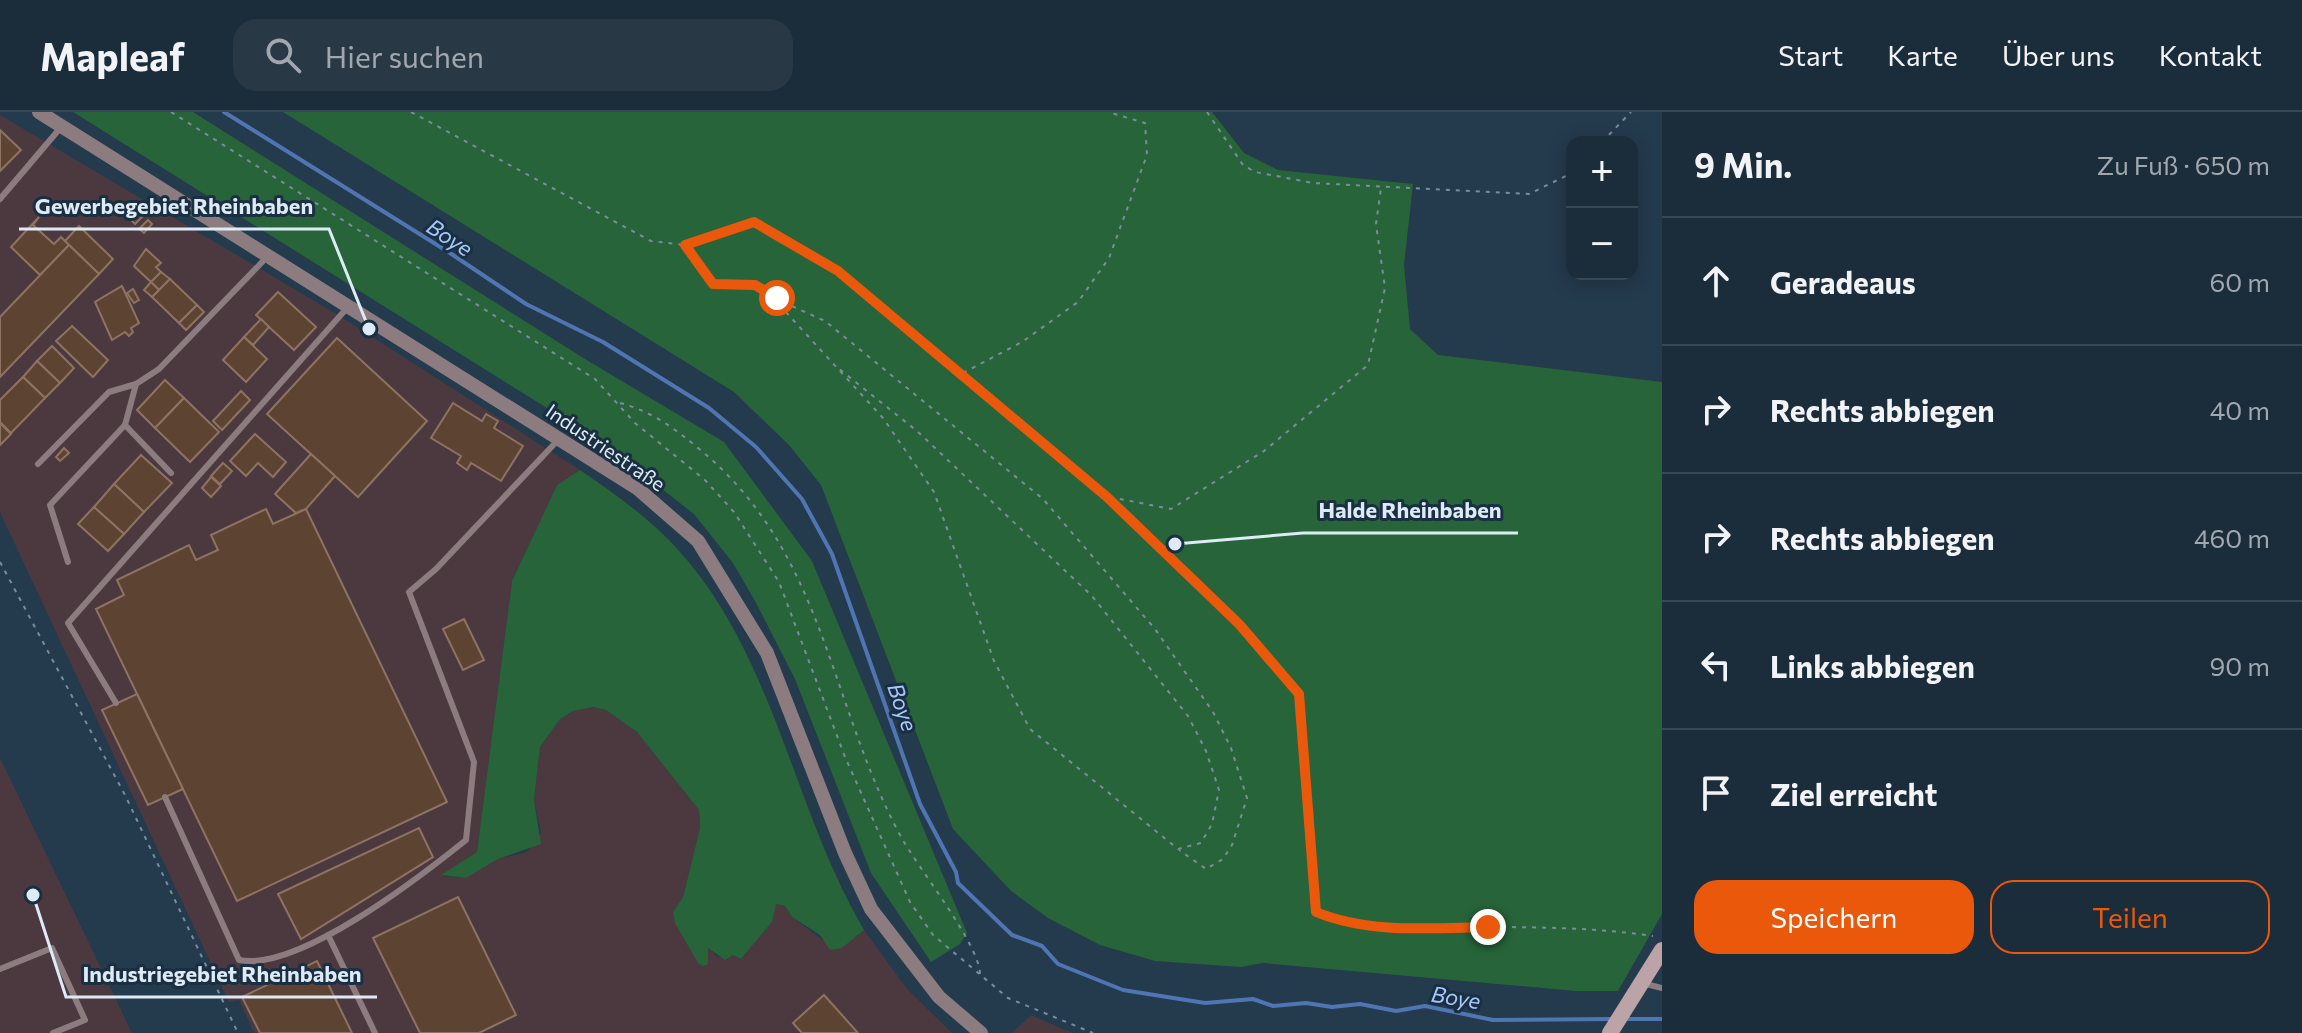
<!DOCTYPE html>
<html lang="de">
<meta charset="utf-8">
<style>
body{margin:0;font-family:Commissioner,sans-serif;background:#283845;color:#f1f3f6}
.controls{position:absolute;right:24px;top:24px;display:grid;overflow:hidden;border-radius:16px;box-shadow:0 4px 20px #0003}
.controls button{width:72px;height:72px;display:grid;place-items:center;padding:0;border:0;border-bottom:2px solid #394854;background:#1b2c3a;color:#f1f3f6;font:40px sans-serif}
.stop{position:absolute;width:24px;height:24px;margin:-18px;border:6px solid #ea580c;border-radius:50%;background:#fff}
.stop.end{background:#ea580c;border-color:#fff;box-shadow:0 2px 8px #0008}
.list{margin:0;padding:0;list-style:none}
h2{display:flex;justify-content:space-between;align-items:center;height:104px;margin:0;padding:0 32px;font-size:34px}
h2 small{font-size:26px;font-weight:400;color:#a0a7af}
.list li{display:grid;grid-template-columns:52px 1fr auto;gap:24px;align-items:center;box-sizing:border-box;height:128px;padding:0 32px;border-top:2px solid #394854}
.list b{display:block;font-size:30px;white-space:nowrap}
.list em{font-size:26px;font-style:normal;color:#a0a7af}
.actions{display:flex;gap:16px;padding:24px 32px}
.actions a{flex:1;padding:18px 0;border:2px solid #ea580c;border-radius:24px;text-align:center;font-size:28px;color:#ea580c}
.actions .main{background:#ea580c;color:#fff}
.icon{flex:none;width:44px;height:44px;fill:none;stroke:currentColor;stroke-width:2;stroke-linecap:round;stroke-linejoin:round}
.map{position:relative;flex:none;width:1662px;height:921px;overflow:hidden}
header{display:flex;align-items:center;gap:48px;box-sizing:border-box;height:112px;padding:0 40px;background:#1b2c3a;border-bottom:2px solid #394854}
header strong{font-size:38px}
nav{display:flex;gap:44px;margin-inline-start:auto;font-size:28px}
.search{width:560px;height:72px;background:#283845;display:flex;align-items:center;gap:20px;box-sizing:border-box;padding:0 28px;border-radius:24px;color:#a0a7af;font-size:30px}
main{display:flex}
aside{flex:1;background:#1b2c3a}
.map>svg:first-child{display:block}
</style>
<header>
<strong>Mapleaf</strong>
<div class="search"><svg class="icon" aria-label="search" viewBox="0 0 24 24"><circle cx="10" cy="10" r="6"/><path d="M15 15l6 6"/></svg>Hier suchen</div>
<nav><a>Start</a><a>Karte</a><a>Über uns</a><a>Kontakt</a></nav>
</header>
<main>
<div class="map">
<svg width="1662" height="921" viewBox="0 0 1662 921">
<rect width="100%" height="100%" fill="#243a4d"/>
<g fill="#4c3940">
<path d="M0,3L338,203L580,358L557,373L512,469L477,740L442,764L465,766L498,747L527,740L541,721L534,688L540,635L560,607L573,599L593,595L606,598L637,620L699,698L700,716L683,785L673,800L707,845L708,836L718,845L733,843L741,847L772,810L775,792L785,794L792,805L824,829L842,836L864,818L907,877L952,921H254L239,888L229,890L0,400Z"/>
<path d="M0,646L132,921H0Z"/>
<path d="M1031,903L1070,920L1073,921H1012Z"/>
</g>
<g fill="#276439">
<path d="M73,0H193L585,247L724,330L812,449L967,821L960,832L931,850L871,761L795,567L755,489L733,451L694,402L603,331Z"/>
<path d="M283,0H1212L1244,41L1278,58L1413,72L1404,153L1410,217L1438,243L1662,270V802L1618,879H1576L1263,851L1241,855L1155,849L1100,833L1048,806L1011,779L953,717L821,373L789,333L734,280Z"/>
<path d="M580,358C615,382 652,408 680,440C775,546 793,697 864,818L842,836L830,838L820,823L792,805L785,794L776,792L772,810L741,847L733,843L725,848L708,836V852L703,854L698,851L675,811L673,800L683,785L700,716L699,698L637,620L606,598L593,595L573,599L560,607L540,635L534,688L541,732L498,747L466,766L441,763L477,740L512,469L557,373Z"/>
</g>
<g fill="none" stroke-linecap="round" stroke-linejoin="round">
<g stroke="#4f75b3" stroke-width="4">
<path d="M224,0L450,141L526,192L603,230L709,296L756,335L802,387L832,442L920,692L956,760L958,771L1012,823L1042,834L1058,852L1123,878L1205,891L1253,887L1273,894L1306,891L1332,895L1360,892L1396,899L1425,894L1493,908L1611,907"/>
<path d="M1624,907H1662"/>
</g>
</g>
<g fill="#5c4332" stroke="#8f7362" stroke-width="2">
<path d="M0,18L21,38L0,59Z"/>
<path d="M139,100L143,104L135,112L131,108Z"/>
<path d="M39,105L33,113L54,132L61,125L69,133L40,163L11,135Z"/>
<path d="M148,108L152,112L144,121L139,117Z"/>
<path d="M79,114L113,147L99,162L65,129Z"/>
<path d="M69,133L99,162L0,265V205Z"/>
<path d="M146,137L161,151L156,155L161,160L151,170L134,154Z"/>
<path d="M161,160L170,167L159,178L151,170Z"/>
<path d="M170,167L197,193L179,211L152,185Z"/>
<path d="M151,170L159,178L152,185L144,178Z"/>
<path d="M122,174L139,211L131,216L133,220L129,224L125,220L112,228L95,190Z"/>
<path d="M133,177L139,188L134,191L127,181Z"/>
<path d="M278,180L316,215L294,238L256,203Z"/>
<path d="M197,193L204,200L186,218L179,211Z"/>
<path d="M261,207L269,215L253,233L244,225Z"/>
<path d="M72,214L108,248L93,265L56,229Z"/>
<path d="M244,225L267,247L246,270L223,248Z"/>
<path d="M337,226L427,309L358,385L267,302Z"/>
<path d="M52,234L74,256L60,271L37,249Z"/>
<path d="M37,249L60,271L45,286L23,265Z"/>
<path d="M23,265L45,286L11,321L0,310V288Z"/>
<path d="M165,268L184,286L155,316L137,298Z"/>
<path d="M241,279L250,288L222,318L213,309Z"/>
<path d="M184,286L219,320L190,350L155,316Z"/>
<path d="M453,291L482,309L486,302L498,309L494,316L523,334L501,369L471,351L467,358L457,351L461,344L431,326Z"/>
<path d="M0,311L11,322L0,333Z"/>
<path d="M255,322L286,350L273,365L258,351L246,364L230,349Z"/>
<path d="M64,336L69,341L60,349L56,345Z"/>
<path d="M311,342L335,364L306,397L296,401L275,382Z"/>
<path d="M141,343L172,371L144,400L114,372Z"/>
<path d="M223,351L232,359L220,372L211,364Z"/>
<path d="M211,365L221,374L211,385L202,376Z"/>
<path d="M114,372L144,400L124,422L94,395Z"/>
<path d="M94,395L124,422L108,439L78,412Z"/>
<path d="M266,397L273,412L306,397L447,690L237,789L96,497L124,483L117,468L189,433L196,448L218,438L211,423Z"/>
<path d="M464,507L484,548L463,558L443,517Z"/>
<path d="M137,582L183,677L148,693L102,598Z"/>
<path d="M419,716L433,745L301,827L278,782Z"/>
<path d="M458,785L516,903L479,921H420L373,826Z"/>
<path d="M317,849L352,921H260L242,885Z"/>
<path d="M824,883L858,921H802L793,911Z"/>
</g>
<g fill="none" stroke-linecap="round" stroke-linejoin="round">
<g stroke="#7b8d9d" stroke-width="2" stroke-dasharray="4 6" stroke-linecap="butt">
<path d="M171,0L595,267L635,311L705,368L734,400L779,470L845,645L910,790L933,823L1008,886L1093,921"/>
<path d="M411,0L651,129L685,133L754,110L838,159L1107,385L1239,512L1299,582L1316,800C1370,822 1430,814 1487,815C1542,815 1598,816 1653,824"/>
<path d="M1207,0L1243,53L1255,60L1313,71L1529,82L1572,61"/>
<path d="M1602,30L1631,0"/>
<path d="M686,134L713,172L755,173L773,186L883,306L934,380L994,549L1030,617L1178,737L1201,731L1212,712L1219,678L1206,639L1188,604L1092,484L917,319L838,256"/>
<path d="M774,186L825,209L1043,387L1155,517L1213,600L1231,636L1247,686L1232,733L1223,747L1206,757L1179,738"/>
<path d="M963,261L1022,230L1078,190L1109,146L1147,43L1145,11L1108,0"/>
<path d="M620,291C651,299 674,316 698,336C825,439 828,589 900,723C917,755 981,834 980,863"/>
<path d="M1110,385L1171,397L1264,339L1368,253L1385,176L1376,112L1381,76"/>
<path d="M0,450L125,683L238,921"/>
</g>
<g stroke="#8c7c7f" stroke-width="6">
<path d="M0,87L62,14"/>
<path d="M125,313L171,361"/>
<path d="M38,352L109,280L136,272L159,257L266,146"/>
<path d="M68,450L50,393L125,313L136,272"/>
<path d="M116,591L68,511L347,196"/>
<path d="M165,685L239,848C298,860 420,765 466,728L474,650L409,480L436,457L559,327"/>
<path d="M328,823L375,921"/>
<path d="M0,857L52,836L85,908L53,921"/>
<path d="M1642,871L1662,876"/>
</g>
<path stroke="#8c7c7f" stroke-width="14" d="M39,0L637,376L698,429L767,541L845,741L871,797L939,885L981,921"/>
<path stroke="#bca3a7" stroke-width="16" d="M1610,921L1662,838"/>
</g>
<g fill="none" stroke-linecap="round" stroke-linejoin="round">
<path stroke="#ea580c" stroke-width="10" d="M777,186L755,173L713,172L685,133L754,110L838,159L1107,385L1239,512L1299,582L1316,800C1369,822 1432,816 1488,815"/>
</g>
<g text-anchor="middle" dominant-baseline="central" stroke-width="6" stroke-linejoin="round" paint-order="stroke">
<g font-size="20" fill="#deebf7" stroke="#1a2f42">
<text transform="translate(606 335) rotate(34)">Industriestraße</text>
</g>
<g font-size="22" font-style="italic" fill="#a7c8fc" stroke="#1a2f42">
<text transform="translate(450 125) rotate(33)">Boye</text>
<text transform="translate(903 595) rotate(71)">Boye</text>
<text transform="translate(1456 885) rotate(9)">Boye</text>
</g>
</g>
<path fill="none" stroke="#deebf7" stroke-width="3" d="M369 217L329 117H19M1175 432L1303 421H1518M33 783L66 885H377"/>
<g fill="#deebf7" stroke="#1a2f42" stroke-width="3">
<circle cx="369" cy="217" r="8"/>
<circle cx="1175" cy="432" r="8"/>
<circle cx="33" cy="783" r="8"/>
</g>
<g font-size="22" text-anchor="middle" font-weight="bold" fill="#deebf7" stroke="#1a2f42" stroke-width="6" stroke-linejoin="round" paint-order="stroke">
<text x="174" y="102">Gewerbegebiet Rheinbaben</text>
<text x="1410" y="406">Halde Rheinbaben</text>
<text x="222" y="870">Industriegebiet Rheinbaben</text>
</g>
</svg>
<div class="controls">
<button>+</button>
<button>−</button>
</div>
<div class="stop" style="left:777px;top:186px"></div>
<div class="stop end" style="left:1488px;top:815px"></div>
</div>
<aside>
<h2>9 Min.<small>Zu Fuß · 650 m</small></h2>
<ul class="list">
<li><svg class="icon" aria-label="ahead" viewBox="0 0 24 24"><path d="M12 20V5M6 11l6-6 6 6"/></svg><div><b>Geradeaus</b></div><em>60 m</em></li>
<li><svg class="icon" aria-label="right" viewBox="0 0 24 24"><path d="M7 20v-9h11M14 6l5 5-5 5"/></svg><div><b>Rechts abbiegen</b></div><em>40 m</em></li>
<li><svg class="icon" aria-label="right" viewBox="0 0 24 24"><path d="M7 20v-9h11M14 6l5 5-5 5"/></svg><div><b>Rechts abbiegen</b></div><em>460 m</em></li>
<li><svg class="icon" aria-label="left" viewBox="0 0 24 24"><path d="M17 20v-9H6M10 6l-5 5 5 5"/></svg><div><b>Links abbiegen</b></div><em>90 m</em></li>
<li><svg class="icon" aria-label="arrive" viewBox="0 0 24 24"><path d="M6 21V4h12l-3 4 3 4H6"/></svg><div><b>Ziel erreicht</b></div></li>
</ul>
<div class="actions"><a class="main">Speichern</a><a>Teilen</a></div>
</aside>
</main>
